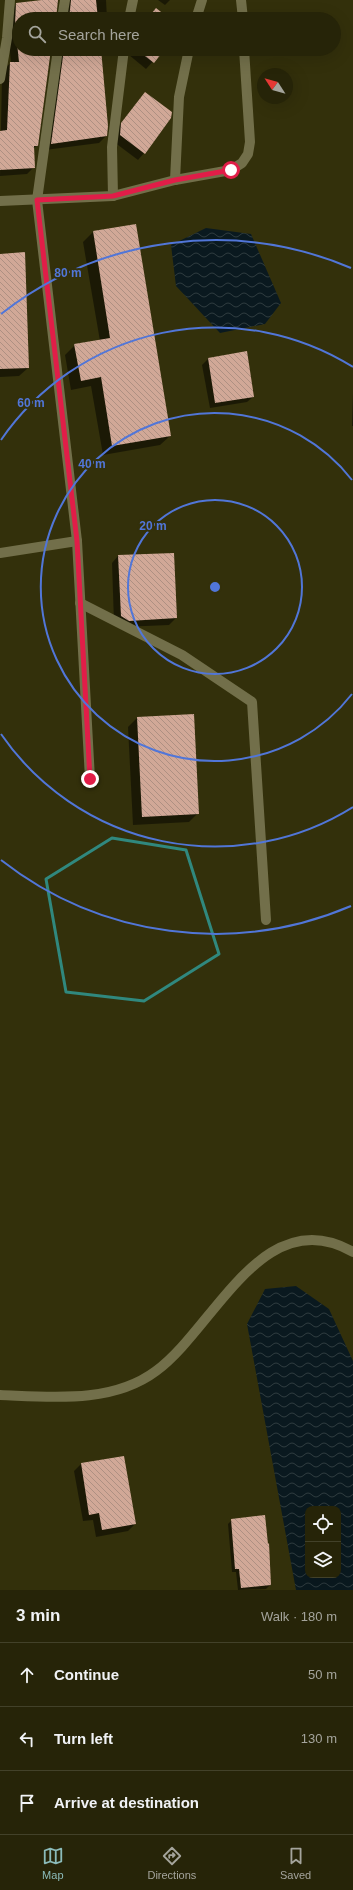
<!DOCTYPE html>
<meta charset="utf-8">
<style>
body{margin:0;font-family:Arial,sans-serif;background:#323016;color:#f1f3f6}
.controls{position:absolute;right:12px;bottom:12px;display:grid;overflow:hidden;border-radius:8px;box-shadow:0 4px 16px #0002}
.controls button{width:36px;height:36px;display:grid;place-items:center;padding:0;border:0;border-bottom:1px solid #424129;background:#262408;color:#f1f3f6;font:20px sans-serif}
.compass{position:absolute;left:257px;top:68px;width:36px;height:36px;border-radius:50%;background:#262408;box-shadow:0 4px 16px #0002;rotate:306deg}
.stop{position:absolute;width:12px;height:12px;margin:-9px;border:3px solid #e11d48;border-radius:50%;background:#fff}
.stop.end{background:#e11d48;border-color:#fff;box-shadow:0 1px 4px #0008}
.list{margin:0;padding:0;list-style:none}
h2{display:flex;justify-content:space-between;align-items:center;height:52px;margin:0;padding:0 16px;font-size:17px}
h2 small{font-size:13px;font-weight:400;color:#a4a49c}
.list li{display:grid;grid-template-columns:26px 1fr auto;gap:12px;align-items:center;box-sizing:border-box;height:64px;padding:0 16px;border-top:1px solid #424129}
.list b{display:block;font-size:15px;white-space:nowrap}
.list em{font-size:13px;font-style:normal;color:#a4a49c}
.icon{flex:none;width:22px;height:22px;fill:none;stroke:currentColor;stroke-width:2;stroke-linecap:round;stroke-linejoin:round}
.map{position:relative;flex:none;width:353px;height:1590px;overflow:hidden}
.search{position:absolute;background:#262408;box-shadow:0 4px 16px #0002;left:12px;right:12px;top:12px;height:44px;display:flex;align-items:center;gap:10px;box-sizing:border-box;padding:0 14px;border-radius:22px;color:#a4a49c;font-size:15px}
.sheet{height:244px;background:#262408}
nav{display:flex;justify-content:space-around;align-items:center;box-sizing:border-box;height:56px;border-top:1px solid #424129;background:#262408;font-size:11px;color:#a4a49c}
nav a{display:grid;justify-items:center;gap:2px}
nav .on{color:#8bbbb9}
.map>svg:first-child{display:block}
</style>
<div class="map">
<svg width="353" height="1590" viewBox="0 0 353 1590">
<defs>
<pattern id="water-waves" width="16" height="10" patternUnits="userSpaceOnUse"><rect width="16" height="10" fill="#0a191f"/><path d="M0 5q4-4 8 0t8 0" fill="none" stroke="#2e3b3f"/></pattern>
<pattern id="building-back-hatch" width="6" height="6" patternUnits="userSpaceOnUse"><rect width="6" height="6" fill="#d1a897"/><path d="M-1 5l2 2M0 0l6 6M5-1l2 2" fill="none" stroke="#ae9082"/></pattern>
</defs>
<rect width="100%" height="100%" fill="#33300b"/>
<g fill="url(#water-waves)" fill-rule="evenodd">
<path d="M206,228L251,234L281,303L265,324L220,333L176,286L171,245Z"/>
<path d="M296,1286L329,1309L353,1361V1590H296L247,1324L265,1289ZM308,1509H338V1575H308Z"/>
</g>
<g fill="#0007">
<path d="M50,0H58L55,19H19V49H100L106,136L99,143L45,150L56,51L50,50L37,145L33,149L34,167L27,174L0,176L2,76L3,69L11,63L8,31L10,11L17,4Z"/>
<path d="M68,0H106L107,19H63Z"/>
<path d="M158,0H170L165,5Z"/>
<path d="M124,49H164L146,69L123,50Z"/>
<path d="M145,93L144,153L138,160L114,142L115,131Z"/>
<path d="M93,232L170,436L160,445L103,455L91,386L71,390L65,355L75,345L100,341L83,242Z"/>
<path d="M0,255L28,368L19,376L0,377Z"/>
<path d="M247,352L253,397L247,402L210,408L202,365L208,359Z"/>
<path d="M353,393V426H352Z"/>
<path d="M118,556L176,618L169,625L122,627L114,623L112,563Z"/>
<path d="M137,718L198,813L189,822L133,825L128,727Z"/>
<path d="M123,1457L135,1524L128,1531L96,1537L93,1520L83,1521L74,1471L81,1464Z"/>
<path d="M232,1520L270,1585L266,1589L238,1590L236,1572H232L228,1524Z"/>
</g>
<g fill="url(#building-back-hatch)">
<path d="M42,0H58L56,19H19V49H51L38,146H34L35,168L0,170V131L7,130L10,62H19L15,24L16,3Z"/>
<path d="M71,0H96L98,19H69Z"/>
<path d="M156,8L170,19H147Z"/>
<path d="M64,49H101L108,126L107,136L51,144Z"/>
<path d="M136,49H165L154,63Z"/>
<path d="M145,92L172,112L171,118L145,154L120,135L121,123Z"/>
<path d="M136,224L171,436L112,446L101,377L81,381L74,344L110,338L93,231Z"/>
<path d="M25,252L29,368L0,369V254Z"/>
<path d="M247,351L254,397L215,403L208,358Z"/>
<path d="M174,553L177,618L129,621L121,616L118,555Z"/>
<path d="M194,714L199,814L142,817L137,717Z"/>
<path d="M124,1456L136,1524L102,1530L99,1513L89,1515L81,1463Z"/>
<path d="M265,1515L268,1544L269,1543L271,1585L241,1588L239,1569H235L231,1519Z"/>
</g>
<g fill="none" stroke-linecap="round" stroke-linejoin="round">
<g stroke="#726f4a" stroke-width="10">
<path d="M241,0L243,19"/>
<path d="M62,19L65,0"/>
<path d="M129,19L133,0"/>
<path d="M196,19L202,0"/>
<path d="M0,79L7,38L10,0"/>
<path d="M175,180L179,97L189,49"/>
<path d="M113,196L112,147L124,49"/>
<path d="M0,201L113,196L175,180L231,170L242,163L248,154L250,142L244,49"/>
<path d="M77,541L90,779"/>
<path d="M0,553L77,541L37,200L58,49"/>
<path d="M80,603L182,655L252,702L266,920"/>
<path d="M0,1395C51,1397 112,1404 156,1371C214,1329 263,1200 353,1252"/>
</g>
</g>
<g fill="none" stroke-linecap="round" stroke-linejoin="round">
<path stroke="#e11d48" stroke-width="5" d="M90,779L77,541L37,200L113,196L175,180L231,170"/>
</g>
<path fill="none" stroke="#30887e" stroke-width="3" stroke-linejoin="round" d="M112,838L186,850L219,954L144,1001L66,992L46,879Z"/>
<g fill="none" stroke="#5176d8" stroke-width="2">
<circle cx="215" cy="587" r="87"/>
<path d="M352 694A174 174 0 1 1 352 480"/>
<path d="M353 807A260 260 0 0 1 1 734M1 440A260 260 0 0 1 353 367"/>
<path d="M351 906A347 347 0 0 1 1 860M1 314A347 347 0 0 1 351 268"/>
</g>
<circle cx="215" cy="587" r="6" fill="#5176d8" stroke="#33300b" stroke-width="2"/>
<g font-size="12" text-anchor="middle" font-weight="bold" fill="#5176d8" stroke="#33300b" stroke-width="4" stroke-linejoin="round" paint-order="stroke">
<text x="68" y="277">80 m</text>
<text x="31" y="407">60 m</text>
<text x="92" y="468">40 m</text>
<text x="153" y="530">20 m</text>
</g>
</svg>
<div class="controls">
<button><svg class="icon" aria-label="locate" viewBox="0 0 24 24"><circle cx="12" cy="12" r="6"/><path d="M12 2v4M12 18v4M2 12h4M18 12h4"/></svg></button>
<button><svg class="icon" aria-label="layers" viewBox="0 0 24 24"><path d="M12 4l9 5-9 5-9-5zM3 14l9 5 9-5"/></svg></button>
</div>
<svg class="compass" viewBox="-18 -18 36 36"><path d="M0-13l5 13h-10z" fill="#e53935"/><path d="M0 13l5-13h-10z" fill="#a4a49c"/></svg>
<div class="stop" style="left:231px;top:170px"></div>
<div class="stop end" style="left:90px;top:779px"></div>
<div class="search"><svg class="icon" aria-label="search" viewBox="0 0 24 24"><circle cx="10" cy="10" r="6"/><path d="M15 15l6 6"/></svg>Search here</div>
</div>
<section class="sheet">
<h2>3 min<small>Walk · 180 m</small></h2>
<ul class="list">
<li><svg class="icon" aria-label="ahead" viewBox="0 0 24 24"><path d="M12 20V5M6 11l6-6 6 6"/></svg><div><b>Continue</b></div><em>50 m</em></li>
<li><svg class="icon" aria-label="left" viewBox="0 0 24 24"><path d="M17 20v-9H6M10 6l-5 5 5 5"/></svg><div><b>Turn left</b></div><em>130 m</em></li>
<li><svg class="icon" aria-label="arrive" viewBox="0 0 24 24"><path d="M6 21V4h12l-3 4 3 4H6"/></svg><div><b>Arrive at destination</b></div></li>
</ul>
</section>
<nav>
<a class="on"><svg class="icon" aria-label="map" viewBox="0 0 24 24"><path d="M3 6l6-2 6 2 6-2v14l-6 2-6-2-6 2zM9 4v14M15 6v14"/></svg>Map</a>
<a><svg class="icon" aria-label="directions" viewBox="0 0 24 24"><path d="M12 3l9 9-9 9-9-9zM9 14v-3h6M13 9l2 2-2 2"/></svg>Directions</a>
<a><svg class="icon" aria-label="saved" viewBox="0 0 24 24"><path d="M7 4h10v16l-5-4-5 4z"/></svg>Saved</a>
</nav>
